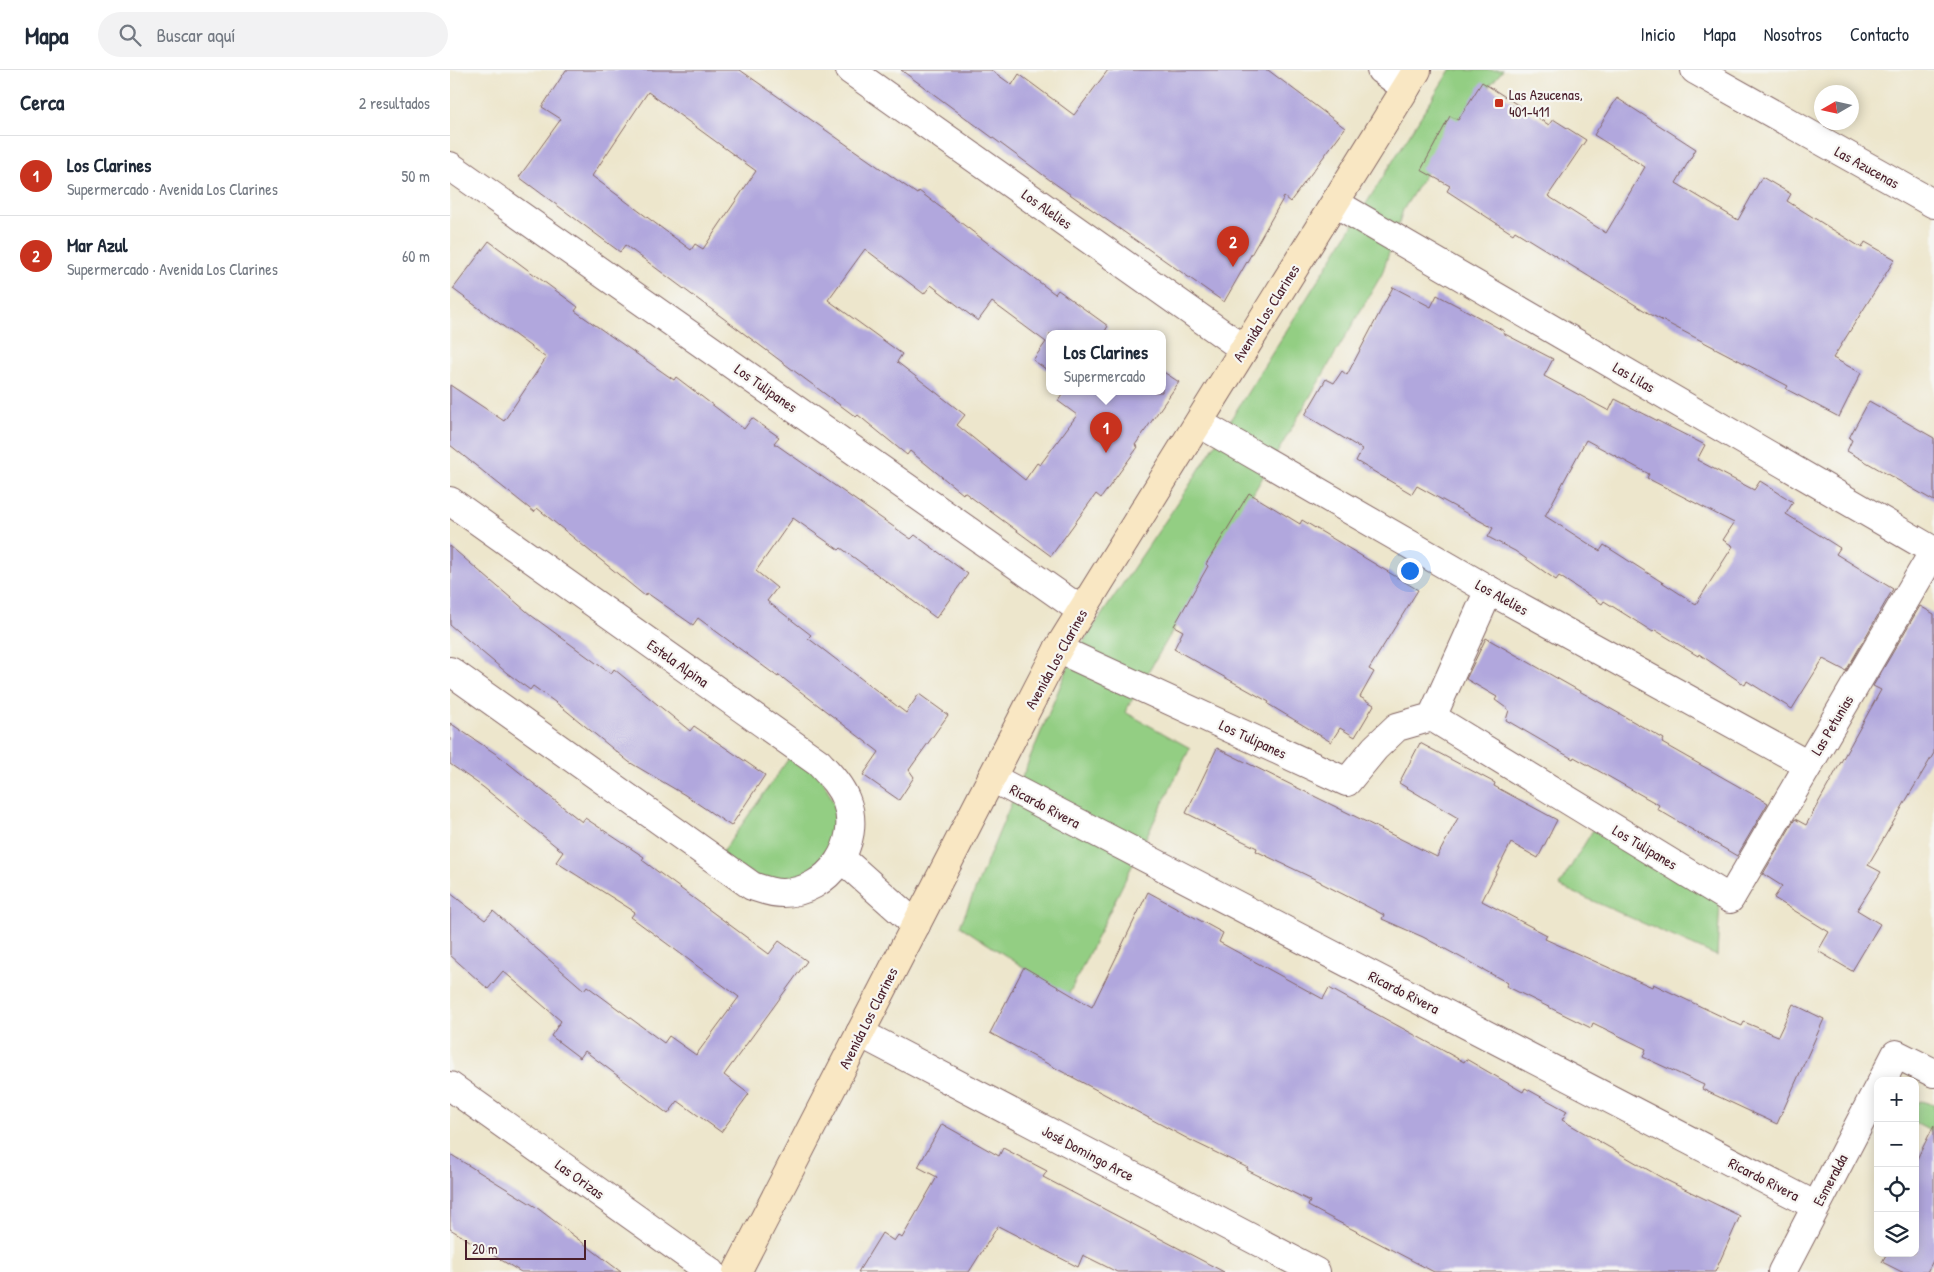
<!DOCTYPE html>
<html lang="es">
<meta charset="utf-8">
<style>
body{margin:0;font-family:"Patrick Hand",sans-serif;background:#f2f2f3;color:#1f2937}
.controls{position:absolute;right:15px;bottom:15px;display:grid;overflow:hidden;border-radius:10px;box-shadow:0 2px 12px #0003}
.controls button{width:45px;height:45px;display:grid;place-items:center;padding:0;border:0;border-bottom:1px solid #e0e1e3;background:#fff;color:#1f2937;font:25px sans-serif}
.compass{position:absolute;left:1364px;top:15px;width:45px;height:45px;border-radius:50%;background:#fff;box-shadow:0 2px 12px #0003;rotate:261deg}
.scale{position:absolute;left:15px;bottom:12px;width:121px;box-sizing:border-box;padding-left:5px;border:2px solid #4a1f2b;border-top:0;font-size:14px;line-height:18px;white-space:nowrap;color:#4a1f2b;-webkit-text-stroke:4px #f6f6f2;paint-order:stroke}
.you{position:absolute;left:959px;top:500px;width:18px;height:18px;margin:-12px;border:4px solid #fff;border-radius:50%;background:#1a73e8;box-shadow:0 0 0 8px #1a73e833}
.badge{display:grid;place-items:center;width:32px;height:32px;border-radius:50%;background:#c8321e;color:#fff;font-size:16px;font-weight:700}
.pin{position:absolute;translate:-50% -41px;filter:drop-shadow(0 1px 2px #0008)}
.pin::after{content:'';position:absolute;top:26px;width:18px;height:15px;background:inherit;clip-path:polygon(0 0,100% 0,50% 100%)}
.popup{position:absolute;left:596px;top:260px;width:120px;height:65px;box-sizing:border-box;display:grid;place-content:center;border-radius:10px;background:#fff;filter:drop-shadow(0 1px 4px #0005);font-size:16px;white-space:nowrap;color:#747a83}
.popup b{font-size:19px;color:#1f2937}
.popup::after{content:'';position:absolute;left:50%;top:100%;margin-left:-10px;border:10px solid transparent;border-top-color:#fff}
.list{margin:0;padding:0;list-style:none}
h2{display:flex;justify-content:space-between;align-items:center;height:65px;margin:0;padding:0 20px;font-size:21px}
h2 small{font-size:16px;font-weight:400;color:#747a83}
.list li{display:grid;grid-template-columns:32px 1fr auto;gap:15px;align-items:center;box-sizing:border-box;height:80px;padding:0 20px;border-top:1px solid #e0e1e3}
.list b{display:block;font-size:19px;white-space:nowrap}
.list p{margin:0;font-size:16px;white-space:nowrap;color:#747a83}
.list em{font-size:16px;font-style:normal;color:#747a83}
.icon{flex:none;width:28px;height:28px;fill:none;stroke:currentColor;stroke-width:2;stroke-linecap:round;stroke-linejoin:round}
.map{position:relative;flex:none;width:1484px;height:1202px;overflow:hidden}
header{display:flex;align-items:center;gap:30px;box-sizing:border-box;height:70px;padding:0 25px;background:#fff;border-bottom:1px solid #e0e1e3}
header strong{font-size:24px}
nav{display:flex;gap:28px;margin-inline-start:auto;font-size:18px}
.search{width:350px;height:45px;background:#f2f2f3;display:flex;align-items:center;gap:12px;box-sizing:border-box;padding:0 18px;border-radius:28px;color:#747a83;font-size:19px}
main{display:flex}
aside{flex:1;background:#fff}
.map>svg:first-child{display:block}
</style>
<header>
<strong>Mapa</strong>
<div class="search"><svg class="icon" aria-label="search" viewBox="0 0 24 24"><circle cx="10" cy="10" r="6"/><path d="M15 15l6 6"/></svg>Buscar aquí</div>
<nav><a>Inicio</a><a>Mapa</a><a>Nosotros</a><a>Contacto</a></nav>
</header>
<main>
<aside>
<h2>Cerca<small>2 resultados</small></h2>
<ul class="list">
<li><span class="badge">1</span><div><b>Los Clarines</b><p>Supermercado · Avenida Los Clarines</p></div><em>50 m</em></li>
<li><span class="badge">2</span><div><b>Mar Azul</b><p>Supermercado · Avenida Los Clarines</p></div><em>60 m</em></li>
</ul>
</aside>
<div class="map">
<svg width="1484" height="1202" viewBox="0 0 1484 1202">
<rect width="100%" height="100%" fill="#f6f6f2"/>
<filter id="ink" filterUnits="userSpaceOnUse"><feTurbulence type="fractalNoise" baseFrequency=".02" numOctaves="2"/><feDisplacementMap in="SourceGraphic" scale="10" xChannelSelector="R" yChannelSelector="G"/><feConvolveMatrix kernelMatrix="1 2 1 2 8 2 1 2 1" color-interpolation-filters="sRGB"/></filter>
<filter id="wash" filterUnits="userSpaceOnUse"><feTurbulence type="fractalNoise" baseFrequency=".0096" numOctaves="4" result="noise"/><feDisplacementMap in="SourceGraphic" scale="20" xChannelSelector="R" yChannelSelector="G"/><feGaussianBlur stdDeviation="1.12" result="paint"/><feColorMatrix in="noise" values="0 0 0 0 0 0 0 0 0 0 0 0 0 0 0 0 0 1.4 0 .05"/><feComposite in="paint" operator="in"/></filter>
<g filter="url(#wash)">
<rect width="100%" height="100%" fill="#ede6cc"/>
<g fill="#93ce83" stroke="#6e7657">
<path d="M1000,0H1053L1004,58L953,140L932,204L675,642L740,678L618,926L510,856L621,590L737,419Z"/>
<path d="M344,681L370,704L393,752L371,799L324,814L269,787Z"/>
<path d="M1143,760L1270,831L1267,886L1109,816Z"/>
<path d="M1471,1031L1484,1035V1063L1465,1053V1034Z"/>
</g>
<g id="blocks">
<g fill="#b1a7dd" fill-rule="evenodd">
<path d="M116,0H290L467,124L469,121L605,224L608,220L658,256L655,261L660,264H600V302L583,290L596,272L542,232L528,251L481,215L474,224L415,179L378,230L452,284L447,292L515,345L507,355L575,410L587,393L590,395L627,345L608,331L614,322H712V301L729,312L685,375L688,377L651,428L646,424L601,486L514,422L513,424L460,381L457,385L408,345L406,347L175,175L170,182L69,107L111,49L92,37ZM198,22L306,101L253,179L245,174L241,180L142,106Z"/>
<path d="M451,0H541L562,15L569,4L624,45L658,0H818L895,58L840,132L834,127L774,232L604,113Z"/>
<path d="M1032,12L1099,55L1103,49L1136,70L1098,126L1156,163L1195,97L1144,65L1167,28L1246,79L1226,113L1288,150L1312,107L1341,124L1337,131L1412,178L1415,172L1445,189L1383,288L1411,303L1389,347L1336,319L1338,316L1200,244L1065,161L1063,164L997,121L1000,116L971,100L1000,46L1008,50Z"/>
<path d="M39,171L128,237L125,241L224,310L226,307L294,359L302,348L329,367L324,373L461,469L465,465L518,504L486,548L391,478L389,480L343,448L306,501L327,518L317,531L361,565L358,568L456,643L469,624L498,645L459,700L464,707L449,730L413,705L429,682L329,605L328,607L248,548L243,555L197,523L195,526L87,438L84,442L0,375V315L54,351L96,288L3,219Z"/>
<path d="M943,217L981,237L987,225L1021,243L1054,261L1053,263L1103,289L1094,306L1159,341L1165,329L1255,375L1247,390L1304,420L1310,411L1343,432L1336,444L1390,478L1386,484L1443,519L1396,601L1373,589L1342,639L1297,611L1295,615L1249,584L1248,586L1205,560L1203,562L1154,531L1152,534L1109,506L1106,510L1065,481L1038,467L1043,458L967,416L962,424L906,391L912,379L855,345L876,309L884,313L892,301L897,305ZM1136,370L1199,404L1197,408L1284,453L1273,470L1283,476L1246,534L1154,475L1150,481L1095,446Z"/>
<path d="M1419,331L1484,368V431L1397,381L1402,370L1399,368Z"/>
<path d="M799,423L850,454L852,450L968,520L919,599L924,602L910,627L924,635L905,667L890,658L881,672L818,634L819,632L724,579L733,561L724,556L758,496L756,494Z"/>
<path d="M0,476L82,546L161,604L164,599L240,661L244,656L315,705L281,756L235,725L179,692L113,638L83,616L80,620L57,603L0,555Z"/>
<path d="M1470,536L1484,544V683L1418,795L1431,802L1407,840L1430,854L1402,901L1368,881L1379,862L1324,828L1332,816L1313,804L1345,749L1356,755L1431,620L1423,616Z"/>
<path d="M1036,568L1214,669L1212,673L1318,733L1287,786L1207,739L1209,735L1124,687L1123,689L1056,650L1059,640L1045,630L1047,627L1016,609Z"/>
<path d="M0,653L49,686L132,752L135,748L194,787L192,790L319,884L329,871L357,891L274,1005L299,1024L271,1062L228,1031L218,1044L135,981L130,988L101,966L111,951L53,901L38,919L0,885V823L35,850L43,841L134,920L137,916L214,973L219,966L246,985L289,927L181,847L185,842L106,792L113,782L33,717L0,694Z"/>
<path d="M970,673L1045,713L1044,716L1107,750L1088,788L1061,773L1032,831L1097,865L1095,869L1202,917L1203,914L1292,956L1294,952L1328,966L1343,934L1374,949L1327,1054L1252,1019L1254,1015L1193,987L1196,979L1143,953L1141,958L1056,916L1058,913L973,867L932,849L934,845L871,813V812L806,781L807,778L736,743L767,678L987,787L1008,748L949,713Z"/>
<path d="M698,822L773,863L769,872L873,929L879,918L1014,992L1016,989L1073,1022L1075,1018L1117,1041L1112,1050L1214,1109L1290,1146L1265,1202H984L858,1136L860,1131L797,1100L798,1098L740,1070L540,963L574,897L642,937Z"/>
<path d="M492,1054L549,1086L553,1078L597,1101L593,1107L774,1202H667L633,1185L628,1197L548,1156L519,1202H408L432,1163L444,1171L448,1165L452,1168L487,1107L468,1097Z"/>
<path d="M1484,1055V1189L1477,1202H1452L1432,1192L1437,1183H1465V1093Z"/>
<path d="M0,1084L86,1137L171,1202H71L0,1159Z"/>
</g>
</g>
</g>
<g filter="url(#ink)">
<use href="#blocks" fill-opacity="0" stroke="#836563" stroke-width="1"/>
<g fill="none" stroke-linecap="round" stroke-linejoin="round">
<defs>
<g id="street">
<path d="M400,0L794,279"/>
<path d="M931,0L956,18"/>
<path d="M1245,0L1484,134"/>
<path d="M0,96L632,541"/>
<path d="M885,133L1484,481L1280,829L982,647"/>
<path d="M749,353L1039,520L1358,695"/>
<path d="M0,431L369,693C379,704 390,715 396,730C413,773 378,823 332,823C321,823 311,819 302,816L0,601"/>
<path d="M608,579L897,712L925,678L947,657L982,647L1039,520"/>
<path d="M542,708L1366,1136"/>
<path d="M391,788L466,855"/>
<path d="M410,963L866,1202"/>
<path d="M1432,1011L1446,984L1484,1003"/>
<path d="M0,1016L261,1202"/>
<path d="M1332,1202L1428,1018"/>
</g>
<path id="secondary" d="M287,1202L608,579L967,0"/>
</defs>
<use href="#street" stroke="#836563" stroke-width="30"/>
<use href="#secondary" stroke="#836563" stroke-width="30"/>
<use href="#street" stroke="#fff" stroke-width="28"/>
<use href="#secondary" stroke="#f9e7c3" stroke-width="28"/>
</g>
</g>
<rect fill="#c8321e" stroke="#f6f6f2" stroke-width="2" x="1044" y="28" width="10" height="10" rx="2.5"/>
<g text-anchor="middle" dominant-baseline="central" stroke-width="4.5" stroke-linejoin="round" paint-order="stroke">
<g font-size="15" fill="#4a1f2b" stroke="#f6f6f2" text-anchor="start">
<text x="1059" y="24">Las Azucenas,<tspan x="1059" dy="17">401-411</tspan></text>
</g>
<g font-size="15" fill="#4a1f2b" stroke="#f6f6f2">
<text transform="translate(1417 97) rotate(29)">Las Azucenas</text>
<text transform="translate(597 139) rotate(35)">Los Alelies</text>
<text transform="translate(816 243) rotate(-58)">Avenida Los Clarines</text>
<text transform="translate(1184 307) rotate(30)">Las Lilas</text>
<text transform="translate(316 318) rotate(35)">Los Tulipanes</text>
<text transform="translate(1052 527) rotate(29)">Los Alelies</text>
<text transform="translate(606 589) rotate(-61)">Avenida Los Clarines</text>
<text transform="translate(228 593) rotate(35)">Estela Alpina</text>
<text transform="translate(1382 655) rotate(-59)">Las Petunias</text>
<text transform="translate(803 669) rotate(25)">Los Tulipanes</text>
<text transform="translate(595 736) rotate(28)">Ricardo Rivera</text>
<text transform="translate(1195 777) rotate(31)">Los Tulipanes</text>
<text transform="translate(954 922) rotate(27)">Ricardo Rivera</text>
<text transform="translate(418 948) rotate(-63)">Avenida Los Clarines</text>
<text transform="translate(638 1083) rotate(28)">José Domingo Arce</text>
<text transform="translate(130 1109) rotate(36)">Las Orizas</text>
<text transform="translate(1314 1109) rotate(27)">Ricardo Rivera</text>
<text transform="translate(1380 1110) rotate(-62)">Esmeralda</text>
</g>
</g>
</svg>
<div class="controls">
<button>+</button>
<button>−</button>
<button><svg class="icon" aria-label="locate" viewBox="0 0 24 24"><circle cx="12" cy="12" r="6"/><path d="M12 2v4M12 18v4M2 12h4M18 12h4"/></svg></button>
<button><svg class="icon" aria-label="layers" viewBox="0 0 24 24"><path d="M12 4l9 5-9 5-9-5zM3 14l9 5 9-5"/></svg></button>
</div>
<svg class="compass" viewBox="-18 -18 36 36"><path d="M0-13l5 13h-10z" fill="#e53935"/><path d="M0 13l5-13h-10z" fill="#747a83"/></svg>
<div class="scale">20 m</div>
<div class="you"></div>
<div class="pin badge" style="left:656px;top:383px">1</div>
<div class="popup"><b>Los Clarines</b>Supermercado</div>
<div class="pin badge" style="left:783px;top:197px">2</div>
</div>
</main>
